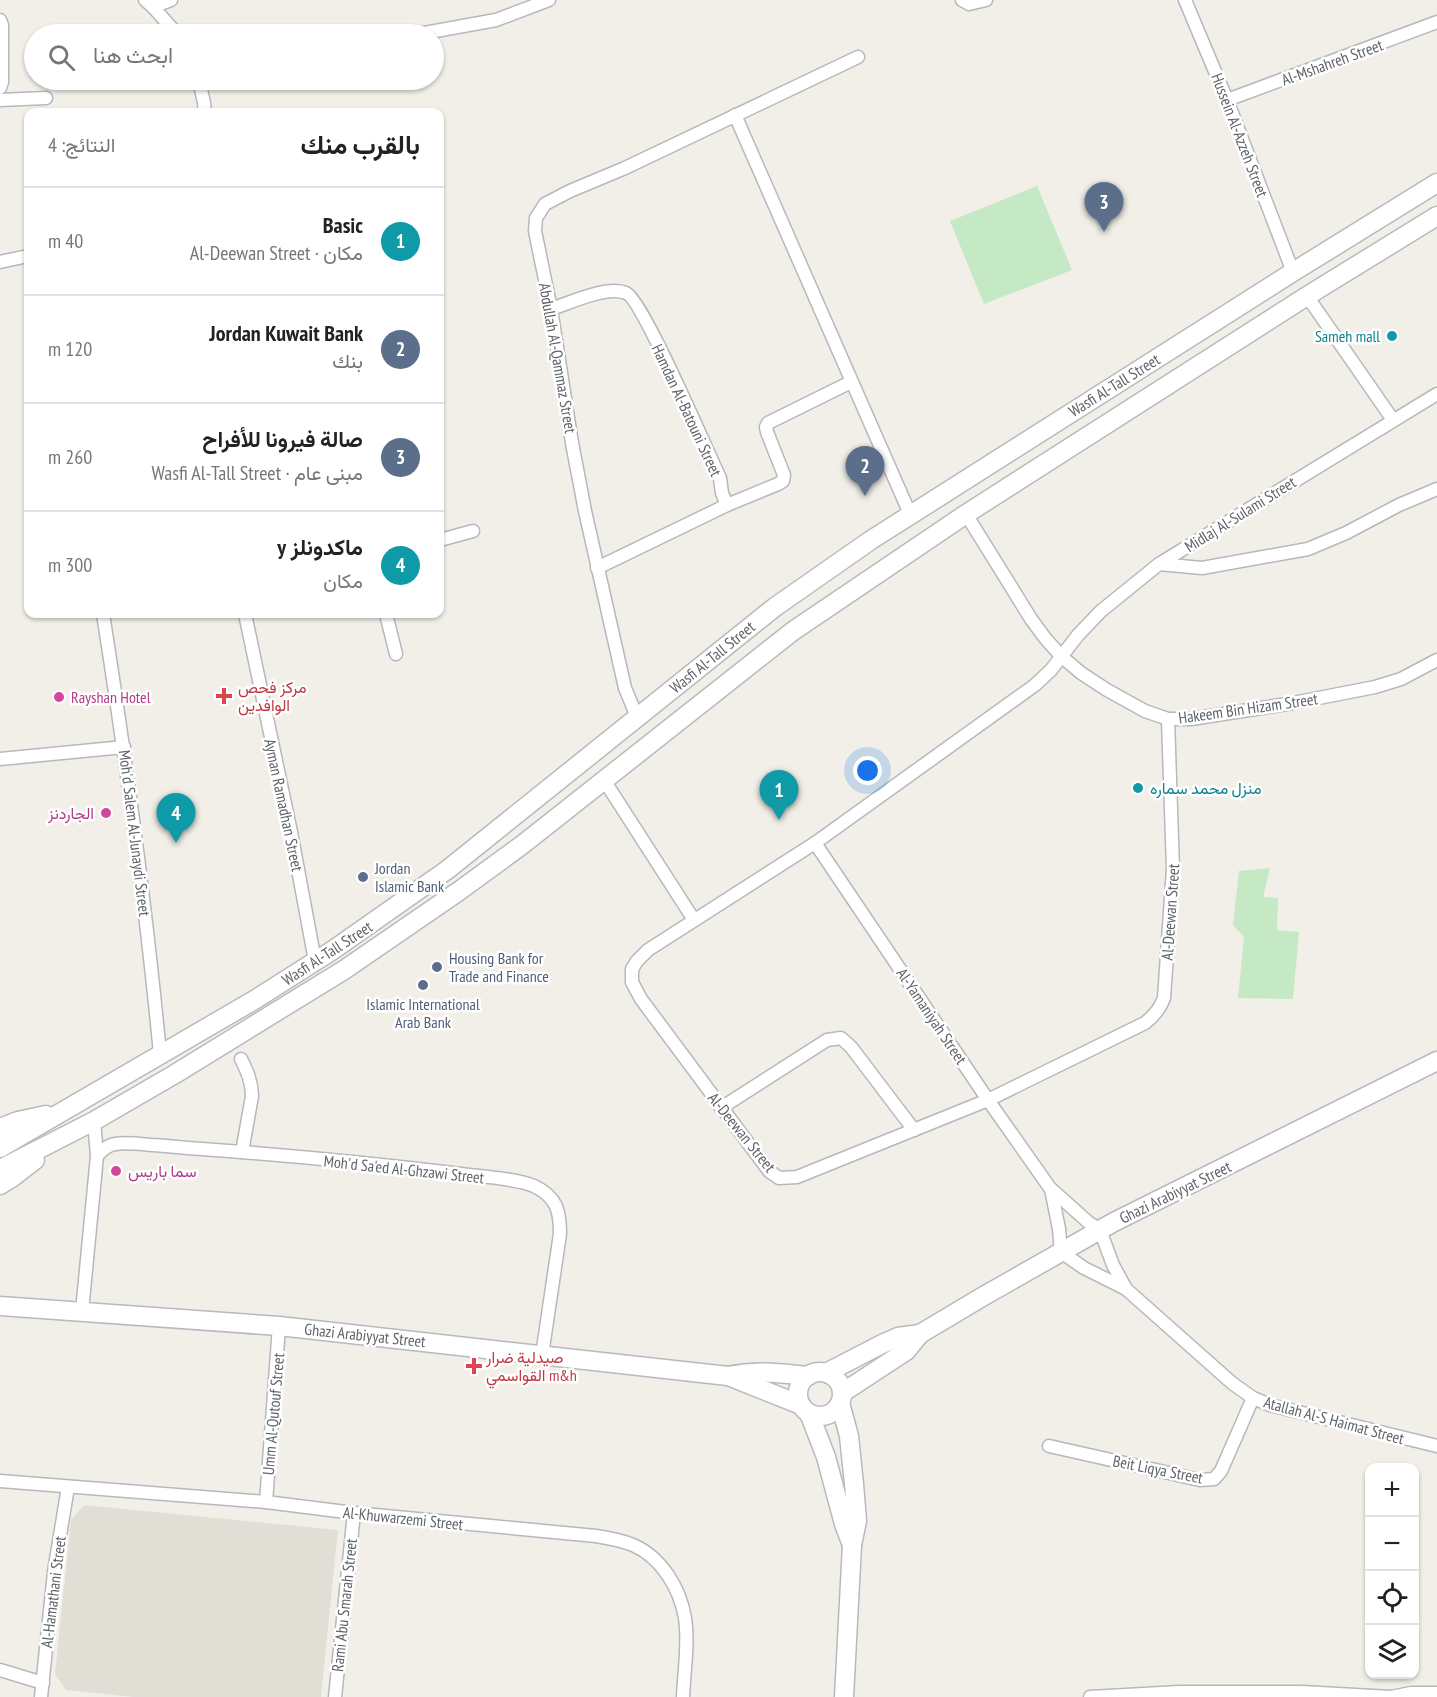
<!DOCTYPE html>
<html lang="ar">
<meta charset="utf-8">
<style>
body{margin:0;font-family:"PT Sans Narrow",Vazirmatn,sans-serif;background:#f6f6f6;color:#222;direction:rtl}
.controls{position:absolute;right:18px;bottom:18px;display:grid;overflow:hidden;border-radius:12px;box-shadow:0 2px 4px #0004}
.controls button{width:54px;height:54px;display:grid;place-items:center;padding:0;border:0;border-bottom:2px solid #e0e0e0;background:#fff;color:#222;font:30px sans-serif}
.you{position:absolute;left:868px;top:771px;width:21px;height:21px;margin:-15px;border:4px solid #fff;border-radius:50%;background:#1a73e8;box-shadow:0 0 0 9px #1a73e833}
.badge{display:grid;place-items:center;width:39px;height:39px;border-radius:50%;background:#b45309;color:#fff;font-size:20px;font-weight:700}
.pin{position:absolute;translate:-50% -50px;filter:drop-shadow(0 2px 3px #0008)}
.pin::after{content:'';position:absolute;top:32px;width:21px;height:18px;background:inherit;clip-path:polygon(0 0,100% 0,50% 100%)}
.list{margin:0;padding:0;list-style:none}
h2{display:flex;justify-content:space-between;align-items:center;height:78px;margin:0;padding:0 24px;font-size:26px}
h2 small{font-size:20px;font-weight:400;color:#767676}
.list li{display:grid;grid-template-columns:39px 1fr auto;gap:18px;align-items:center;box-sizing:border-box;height:108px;padding:0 24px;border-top:2px solid #e0e0e0}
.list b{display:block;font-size:22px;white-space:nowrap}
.list p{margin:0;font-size:20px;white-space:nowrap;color:#767676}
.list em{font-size:20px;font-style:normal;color:#767676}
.icon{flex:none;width:33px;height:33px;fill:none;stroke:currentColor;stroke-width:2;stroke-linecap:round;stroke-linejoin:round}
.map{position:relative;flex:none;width:1437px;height:1697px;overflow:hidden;direction:ltr}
.search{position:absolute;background:#fff;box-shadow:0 2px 4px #0004;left:24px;top:24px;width:420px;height:66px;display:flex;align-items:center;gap:15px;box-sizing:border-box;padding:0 21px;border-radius:33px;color:#767676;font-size:22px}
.panel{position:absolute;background:#fff;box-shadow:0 2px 4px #0004;left:24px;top:108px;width:420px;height:510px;border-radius:12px;direction:rtl}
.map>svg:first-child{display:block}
</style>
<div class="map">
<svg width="1437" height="1697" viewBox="0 0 1437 1697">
<rect width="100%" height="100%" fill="#f1efe8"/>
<path fill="#e1ded6" d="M84,1505L338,1530L321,1697H134L66,1690L55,1674L71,1520Z"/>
<g fill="#c5e8c5">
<path d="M1037,186L1072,270L984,304L950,221Z"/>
<path d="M1270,868L1263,897L1278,898L1277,930L1299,932L1293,999L1238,998L1244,937L1233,925L1239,871Z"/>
</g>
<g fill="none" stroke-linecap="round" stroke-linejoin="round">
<defs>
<g id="street">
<path d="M145,0L153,7L177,34"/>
<path d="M962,0L969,4L986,0"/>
<path d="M1185,0L1227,100L1293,272"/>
<path d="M153,7L171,0"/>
<path d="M0,20L2,25V82L0,88"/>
<path d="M419,34L496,20L549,0"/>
<path d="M199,80L204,103L205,112"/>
<path d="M0,100L46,98"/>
<path d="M1227,100L1437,22"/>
<path d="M735,115L910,514"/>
<path d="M0,262L28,256"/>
<path d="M1307,296L1393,420"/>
<path d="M551,309C570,303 607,285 626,293C642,299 708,453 720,478L722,493L727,505L597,568"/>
<path d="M727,505L778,484L783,481L784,475L767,432L766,427L768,423L851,382"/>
<path d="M966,514L1031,619L1045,638L1061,656L1081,673L1107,690L1145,711L1168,719H1191L1293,703L1375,687L1401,679L1437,660"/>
<path d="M440,540L473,531"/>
<path d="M1159,564L1202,568L1308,549L1346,533L1399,505L1437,489"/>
<path d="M103,614C126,760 146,906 160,1054"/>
<path d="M245,614L291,832L315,961"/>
<path d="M386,614L396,654"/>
<path d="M637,717L625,688L585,511L572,443L551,309L535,231L536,218L545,204L570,191L625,168L858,57"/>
<path d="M1168,719L1173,869L1164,998C1160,1009 1154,1016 1145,1023L988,1100L797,1177L779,1178L769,1171L641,999L632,982V969L637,961L648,950L815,843L1035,685L1051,670L1078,635L1101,611L1159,564L1437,394"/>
<path d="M0,759L124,747"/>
<path d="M604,780L694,920"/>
<path d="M815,843L988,1100L1050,1188L1088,1222L1100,1230L1113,1265L1126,1289"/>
<path d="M241,1059C247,1071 252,1082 252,1096L242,1152"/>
<path d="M721,1108L827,1040L841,1038L851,1047L914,1130"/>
<path d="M97,1156C102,1150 107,1145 115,1144C127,1142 140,1144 152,1145C169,1146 185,1148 202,1149C286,1155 370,1163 453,1173C474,1176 516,1178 534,1186C557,1197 560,1211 560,1234L542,1355"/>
<path d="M1051,1189L1059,1229L1061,1252L1084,1268L1126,1289L1232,1383L1253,1398L1270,1405L1437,1446"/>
<path d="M82,1311L97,1156L94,1121"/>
<path d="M1049,1446L1200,1480L1214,1479L1221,1471L1253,1398"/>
<path d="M0,1481L266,1502L354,1513L596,1536C609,1538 621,1540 633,1545C661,1557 680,1588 685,1618C689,1643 684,1671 683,1697"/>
<path d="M266,1502L279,1326"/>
<path d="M0,1670L43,1683"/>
<path d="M41,1697L54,1572L68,1487"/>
<path d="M335,1697L354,1513"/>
<path d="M1090,1697L1179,1692H1302L1391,1697"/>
<path d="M1391,1697L1411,1693H1437"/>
</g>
<g id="secondary">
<path d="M0,1128L18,1121L46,1115"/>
<path d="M0,1148L256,999L333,950L447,870L775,607L871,540L1293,272L1437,183"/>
<path d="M0,1169L94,1121L175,1074L344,970L459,891L522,845L793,631L966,514L1307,296L1437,216"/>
<path d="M0,1185L13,1177L35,1160"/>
<path d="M0,1306L279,1326L728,1376L801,1405"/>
<circle cx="820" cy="1394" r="22"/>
<path d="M826,1373L882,1344L898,1337L920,1334"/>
<path d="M728,1376C758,1370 778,1373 808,1376"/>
<path d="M842,1393L906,1351L920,1334L982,1297L1114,1222L1437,1061"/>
<path d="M840,1403L849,1436L854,1484L857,1521L852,1545L844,1697"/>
<path d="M809,1413L826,1457L844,1524L852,1545"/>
</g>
</defs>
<use href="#street" stroke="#b5b8bc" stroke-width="15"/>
<use href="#secondary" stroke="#b6babf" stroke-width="21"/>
<use href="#street" stroke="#fff" stroke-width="12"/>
<use href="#secondary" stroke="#fff" stroke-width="18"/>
</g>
<g fill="#0f9aa8" stroke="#fff" stroke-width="2">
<circle cx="1392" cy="336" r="6"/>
<circle cx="1138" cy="788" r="6"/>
</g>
<g fill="#e0444e" stroke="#fff" stroke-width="2">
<path d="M221 687h6v6h6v6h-6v6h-6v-6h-6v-6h6z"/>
<path d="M471 1357h6v6h6v6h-6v6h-6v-6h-6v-6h6z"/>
</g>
<g fill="#d1479c" stroke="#fff" stroke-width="2">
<circle cx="59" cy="697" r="6"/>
<circle cx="106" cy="813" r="6"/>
<circle cx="116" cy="1171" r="6"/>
</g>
<g fill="#5c6f8a" stroke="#fff" stroke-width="2">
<circle cx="363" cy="877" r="6"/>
<circle cx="437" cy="967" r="6"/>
<circle cx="423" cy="985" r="6"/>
</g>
<g text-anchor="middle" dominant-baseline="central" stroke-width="5" stroke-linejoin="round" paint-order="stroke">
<g font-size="16" fill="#5f6368" stroke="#fff">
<text transform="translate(1332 62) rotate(-20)">Al-Mshahreh Street</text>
<text transform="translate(1240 135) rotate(69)">Hussein Al-Azzeh Street</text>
<text transform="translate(558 358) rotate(80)">Abdullah Al-Qammaz Street</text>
<text transform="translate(1114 385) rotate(-32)">Wasfi Al-Tall Street</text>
<text transform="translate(687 410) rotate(65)">Hamdan Al-Batouni Street</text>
<text transform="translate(1240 514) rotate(-32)">Midlaj Al-Sulami Street</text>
<text transform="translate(712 657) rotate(-39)">Wasfi Al-Tall Street</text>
<text transform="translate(1248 708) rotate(-8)">Hakeem Bin Hizam Street</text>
<text transform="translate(284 805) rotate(78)">Ayman Ramadhan Street</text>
<text transform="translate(135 833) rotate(83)">Moh'd Salem Al-Junaydi Street</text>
<text transform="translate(1170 912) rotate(-86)">Al-Deewan Street</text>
<text transform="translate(327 953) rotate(-33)">Wasfi Al-Tall Street</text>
<text transform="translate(932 1016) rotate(56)">Al-Yamaniyah Street</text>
<text transform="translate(742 1132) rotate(51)">Al-Deewan Street</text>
<text transform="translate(404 1169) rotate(6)">Moh'd Sa'ed Al-Ghzawi Street</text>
<text transform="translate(1175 1192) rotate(-26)">Ghazi Arabiyyat Street</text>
<text transform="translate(365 1335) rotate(6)">Ghazi Arabiyyat Street</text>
<text transform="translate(273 1414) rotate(-85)">Umm Al-Qutouf Street</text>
<text transform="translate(1334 1420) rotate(15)">Atallah Al-S Haimat Street</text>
<text transform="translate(1158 1469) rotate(11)">Beit Liqya Street</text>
<text transform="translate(403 1518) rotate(6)">Al-Khuwarzemi Street</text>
<text transform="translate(53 1592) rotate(-83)">Al-Hamathani Street</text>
<text transform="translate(344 1605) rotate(-84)">Rami Abu Smarah Street</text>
</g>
<g font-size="16" fill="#0d838f" stroke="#fff" text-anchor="end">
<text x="1380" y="336">Sameh mall</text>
<text x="1150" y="788" text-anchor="start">منزل محمد سماره</text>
</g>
<g font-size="16" fill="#be3a42" stroke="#fff" text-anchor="start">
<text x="238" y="687">مركز فحص<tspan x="238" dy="18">الوافدين</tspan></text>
<text x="486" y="1357">صيدلية ضرار<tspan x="486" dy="18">القواسمي m&amp;h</tspan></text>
</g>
<g font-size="16" fill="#b23c85" stroke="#fff" text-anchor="start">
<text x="71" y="697">Rayshan Hotel</text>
<text x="94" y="813" text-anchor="end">الجاردنز</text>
<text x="128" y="1171">سما باريس</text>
</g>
<g font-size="16" fill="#4e5e75" stroke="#fff" text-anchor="start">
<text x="375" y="868">Jordan<tspan x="375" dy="18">Islamic Bank</tspan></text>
<text x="449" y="958">Housing Bank for<tspan x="449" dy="18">Trade and Finance</tspan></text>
<text x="423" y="1004" text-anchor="middle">Islamic International<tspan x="423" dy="18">Arab Bank</tspan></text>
</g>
</g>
</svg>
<div class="controls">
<button>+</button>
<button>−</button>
<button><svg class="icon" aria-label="locate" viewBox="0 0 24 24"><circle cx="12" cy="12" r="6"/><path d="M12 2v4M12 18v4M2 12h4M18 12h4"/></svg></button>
<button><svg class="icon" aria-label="layers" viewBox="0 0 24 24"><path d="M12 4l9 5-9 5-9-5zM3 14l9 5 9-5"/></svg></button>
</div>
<div class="you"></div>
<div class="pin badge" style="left:779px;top:820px;background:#0f9aa8">1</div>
<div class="pin badge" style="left:865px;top:496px;background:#5c6f8a">2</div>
<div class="pin badge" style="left:1104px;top:232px;background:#5c6f8a">3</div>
<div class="pin badge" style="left:176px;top:843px;background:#0f9aa8">4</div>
<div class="search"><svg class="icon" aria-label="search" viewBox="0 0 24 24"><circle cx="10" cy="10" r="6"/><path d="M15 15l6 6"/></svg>ابحث هنا</div>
<section class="panel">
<h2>بالقرب منك<small>النتائج: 4</small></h2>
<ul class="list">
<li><span class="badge" style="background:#0f9aa8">1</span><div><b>Basic</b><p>مكان · Al-Deewan Street</p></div><em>40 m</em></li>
<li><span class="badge" style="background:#5c6f8a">2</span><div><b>Jordan Kuwait Bank</b><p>بنك</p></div><em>120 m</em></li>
<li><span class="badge" style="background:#5c6f8a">3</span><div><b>صالة فيرونا للأفراح</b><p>مبنى عام · Wasfi Al-Tall Street</p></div><em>260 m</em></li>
<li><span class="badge" style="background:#0f9aa8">4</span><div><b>ماكدونلز y</b><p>مكان</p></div><em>300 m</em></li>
</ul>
</section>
</div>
